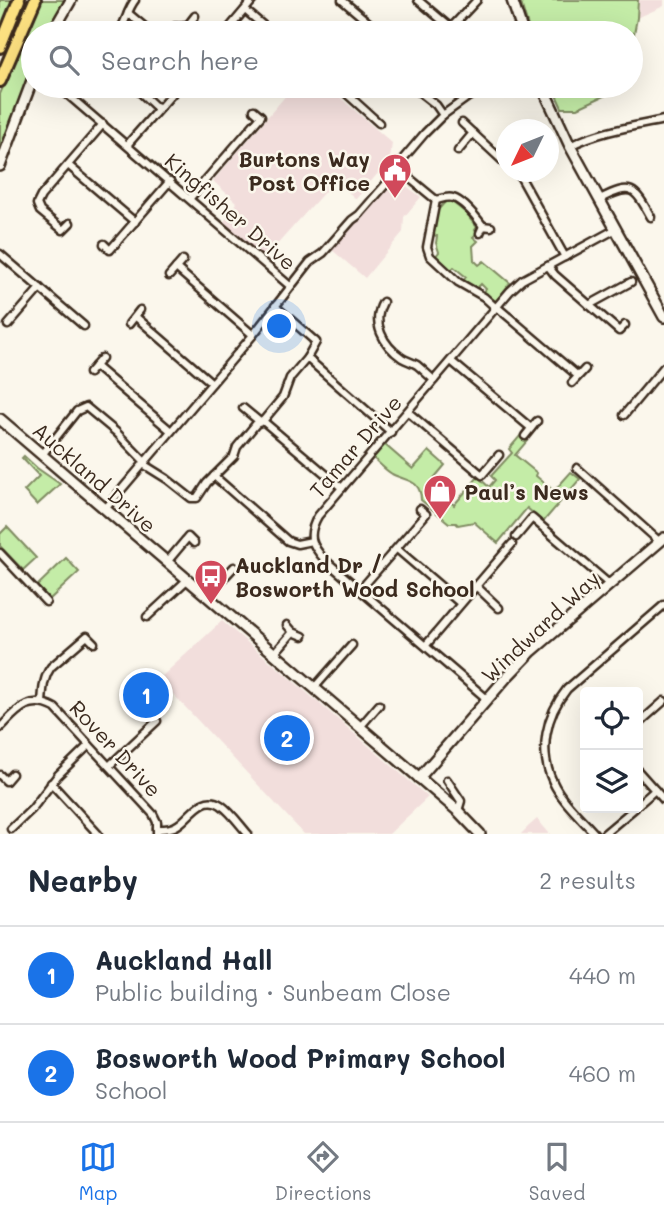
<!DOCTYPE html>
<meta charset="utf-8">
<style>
body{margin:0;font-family:Mali,sans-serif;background:#f6f6f7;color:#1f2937}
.controls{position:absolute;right:21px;bottom:21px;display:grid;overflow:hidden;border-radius:7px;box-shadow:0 7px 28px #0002}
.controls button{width:63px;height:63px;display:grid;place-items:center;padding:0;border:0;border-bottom:2px solid #e0e1e3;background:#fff;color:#1f2937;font:35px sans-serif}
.compass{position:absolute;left:496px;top:119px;width:63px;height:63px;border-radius:50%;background:#fff;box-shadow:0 7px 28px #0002;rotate:227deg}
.you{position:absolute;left:280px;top:327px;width:24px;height:24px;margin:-18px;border:5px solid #fff;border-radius:50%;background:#1a73e8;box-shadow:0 0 0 10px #1a73e833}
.badge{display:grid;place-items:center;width:46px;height:46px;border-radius:50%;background:#1a73e8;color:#fff;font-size:23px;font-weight:700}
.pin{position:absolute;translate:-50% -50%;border:4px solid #fff;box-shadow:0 2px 7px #0006}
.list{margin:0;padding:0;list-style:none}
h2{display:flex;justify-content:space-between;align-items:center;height:91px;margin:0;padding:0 28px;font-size:30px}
h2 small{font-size:23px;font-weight:400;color:#747a83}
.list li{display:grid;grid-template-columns:46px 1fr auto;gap:21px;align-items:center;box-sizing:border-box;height:98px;padding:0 28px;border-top:2px solid #e0e1e3}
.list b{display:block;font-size:26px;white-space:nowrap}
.list p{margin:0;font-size:23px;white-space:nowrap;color:#747a83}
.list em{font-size:23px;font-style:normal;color:#747a83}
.icon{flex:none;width:38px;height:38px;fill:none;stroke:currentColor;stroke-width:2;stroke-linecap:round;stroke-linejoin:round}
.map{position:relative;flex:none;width:664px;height:834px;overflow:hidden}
.search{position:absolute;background:#fff;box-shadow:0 7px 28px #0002;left:21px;right:21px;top:21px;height:77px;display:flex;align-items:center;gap:18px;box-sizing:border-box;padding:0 24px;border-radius:38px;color:#747a83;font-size:26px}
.sheet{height:287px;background:#fff}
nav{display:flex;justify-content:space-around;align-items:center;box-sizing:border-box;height:98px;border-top:2px solid #e0e1e3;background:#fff;font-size:19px;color:#747a83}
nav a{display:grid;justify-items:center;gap:4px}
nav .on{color:#1a73e8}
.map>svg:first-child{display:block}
</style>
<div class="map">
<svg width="664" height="834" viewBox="0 0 664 834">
<rect width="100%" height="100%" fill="#fbf7ec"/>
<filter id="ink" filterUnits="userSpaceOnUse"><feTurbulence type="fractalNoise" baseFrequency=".0143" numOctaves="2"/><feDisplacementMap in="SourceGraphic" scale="14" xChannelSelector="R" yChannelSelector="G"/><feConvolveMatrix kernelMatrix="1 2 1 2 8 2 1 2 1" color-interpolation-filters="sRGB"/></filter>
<g filter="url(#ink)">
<g fill="#f2dedc">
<path d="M638,0H664V6L637,18Z"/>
<path d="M294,86H327L392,143L390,159L356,199L335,180L265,258L223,223L237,203L213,181Z"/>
<path d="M396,178L421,197L404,217L403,232L365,278L331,249L353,223L359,221Z"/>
<path d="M222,621L284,673L428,797L389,834H304L159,679Z"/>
<path d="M537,819L550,834H521L529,826Z"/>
</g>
<g fill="#c4eca7" stroke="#808b62" stroke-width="2">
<path d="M0,0H13L0,31Z"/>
<path d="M40,0H67L47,33H33V67L0,157V94Z"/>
<path d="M520,0H638L637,18L631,50V33H530Z"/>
<path d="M552,86H623V87L578,108H562Z"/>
<path d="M446,201L452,202L471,217L470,219L477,227L475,230L478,232L473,237L478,241L473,246L474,260L479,265L484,261L510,283L496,301L483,293L486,289L481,284L477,288L463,281L466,277L454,267L451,270L435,257L439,252L436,243L437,236L433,235L438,210Z"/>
<path d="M520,436L527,441L515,455L537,473L536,476L554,491L571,472L580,479L543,522L527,508L498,543L474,522L458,525L456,523H449L421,500C421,479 405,481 392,474C385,470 379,463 373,458L384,444L413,469L429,451L445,465L430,483L454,505L478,477L489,487L495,480L491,476L512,453L509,449Z"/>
<path d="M24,456L37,468L60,484L37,505L24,491L39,476L22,458Z"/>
<path d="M7,527L36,558L23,570L0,546V534Z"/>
<path d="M66,558L79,572L50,599L37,586Z"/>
</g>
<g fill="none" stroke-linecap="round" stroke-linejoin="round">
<defs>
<g id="street">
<path d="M342,0L369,23L373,33"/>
<path d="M418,0L451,28"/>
<path d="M245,10L272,33"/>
<path d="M128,13L152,33"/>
<path d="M118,33C126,23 127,10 135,0"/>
<path d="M169,33L176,26L188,25L195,16"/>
<path d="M225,33L253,0"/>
<path d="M446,33L477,0"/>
<path d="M54,86L67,94L290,286"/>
<path d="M144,86L140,92L158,109"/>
<path d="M338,86L379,123"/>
<path d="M412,86L436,105L443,115"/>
<path d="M462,123L506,164"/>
<path d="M127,145L179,86"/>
<path d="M570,146C596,132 635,126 664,120"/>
<path d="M458,151L473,133"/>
<path d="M68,165L135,222"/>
<path d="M396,167L436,200L427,247L430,256L458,282L484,297L496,308"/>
<path d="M515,172L520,176L565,257"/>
<path d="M190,198L261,116L254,110"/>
<path d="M600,199C632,183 634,187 651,217"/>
<path d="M436,200C441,199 448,196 453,198C463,201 477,218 483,226"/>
<path d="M70,223L63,230L40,211L37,204L41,196L103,124"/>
<path d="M480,233L483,226L491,227"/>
<path d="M104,244L110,250L170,181"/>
<path d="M0,254L84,326"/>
<path d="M548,266L555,275L619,331L625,325"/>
<path d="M176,268L253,335"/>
<path d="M169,276L183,260"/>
<path d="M383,302C371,323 383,345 402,358C407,361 412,362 417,365C423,370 428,375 434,380"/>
<path d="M589,305L631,282"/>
<path d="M497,307L578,376"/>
<path d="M136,317L212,383"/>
<path d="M129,324L140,310"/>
<path d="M8,325L40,288"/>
<path d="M307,358L391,432"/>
<path d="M451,361L531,428"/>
<path d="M95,366L171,431"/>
<path d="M89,373L102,358"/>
<path d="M572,383L585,369"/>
<path d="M243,408L260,422"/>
<path d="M408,412L482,475L499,455"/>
<path d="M624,415L664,367"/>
<path d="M263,421L342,488"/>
<path d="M525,436L537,421"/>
<path d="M42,455L77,411L86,407L116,432L145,462"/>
<path d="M143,464L167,479L191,498H197L207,483L234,456L237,447L256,424L263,421L283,397L290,378L307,358L316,342L275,306"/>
<path d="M577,468L660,542"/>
<path d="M214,476L288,541L297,544L312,541"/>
<path d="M105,509L253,335L310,262L323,253L352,220L359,215L386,184L391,173L425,133L443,115L468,97L493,86"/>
<path d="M516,537L532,518L609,584"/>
<path d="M397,549L460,603"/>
<path d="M0,553L46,602"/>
<path d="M167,562L188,537L194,543"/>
<path d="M476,586L499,608"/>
<path d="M360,590L426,514L420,509"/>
<path d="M207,596L234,567"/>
<path d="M147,617L188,579"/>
<path d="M287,625L293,632L303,636"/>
<path d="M426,645L512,544"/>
<path d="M274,654L293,632"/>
<path d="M314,688L352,645"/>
<path d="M487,699L325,560C311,545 307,535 318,516L510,291L522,280L616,229"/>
<path d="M42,703C43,690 43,678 51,667L87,636L94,643"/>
<path d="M638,724L664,701"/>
<path d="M360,727L379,705"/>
<path d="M0,728C17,711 29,694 55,708L153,814L157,822V834"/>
<path d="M109,766L157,721"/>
<path d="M638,771L655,790"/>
<path d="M0,775L6,781L12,774"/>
<path d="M447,780L461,801L458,811"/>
<path d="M51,783L98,834"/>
<path d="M638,805L655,790L664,800"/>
<path d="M11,829L32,809L58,775L89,745"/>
<path d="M157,829C165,829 173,829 179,824C192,815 203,793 221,805C231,812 240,825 248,834"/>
<path d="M595,834C582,819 561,800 553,782C538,751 546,715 567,689L664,605"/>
<path d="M604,834L635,808"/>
</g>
<g id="secondary">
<path d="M512,0L523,33"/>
<path d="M52,33L71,0"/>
<path d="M542,86L570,146L664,317"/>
<path d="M0,166L33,78"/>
<path d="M0,419L360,727L458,811L480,834"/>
<path d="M419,778L505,679L532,651L664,538"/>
</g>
<g id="highway">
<path d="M0,47L19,0"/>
<path d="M0,81L35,0"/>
</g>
</defs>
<use href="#street" stroke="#3b2a1e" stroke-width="11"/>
<use href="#secondary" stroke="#3b2a1e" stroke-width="14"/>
<use href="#highway" stroke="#3b2a1e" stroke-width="16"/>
<use href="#street" stroke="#fbf7ec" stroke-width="6"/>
<use href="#secondary" stroke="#fbf7ec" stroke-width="9"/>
<use href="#highway" stroke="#fce080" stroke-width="10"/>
</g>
</g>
<defs>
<symbol id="civic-pin" viewBox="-11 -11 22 30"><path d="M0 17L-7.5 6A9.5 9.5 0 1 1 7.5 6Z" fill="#d1495b" stroke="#fbf7ec"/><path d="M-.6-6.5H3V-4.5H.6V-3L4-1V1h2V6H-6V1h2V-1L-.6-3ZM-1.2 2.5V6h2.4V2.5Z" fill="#fff"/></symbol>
<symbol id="shop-pin" viewBox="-11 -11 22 30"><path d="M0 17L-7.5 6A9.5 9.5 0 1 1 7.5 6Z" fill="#d1495b" stroke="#fbf7ec"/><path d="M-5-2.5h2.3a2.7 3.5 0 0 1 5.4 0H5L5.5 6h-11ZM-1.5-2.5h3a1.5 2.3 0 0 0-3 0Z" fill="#fff"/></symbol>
<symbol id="bus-pin" viewBox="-11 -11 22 30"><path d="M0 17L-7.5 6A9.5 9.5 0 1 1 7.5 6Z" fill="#d1495b" stroke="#fbf7ec"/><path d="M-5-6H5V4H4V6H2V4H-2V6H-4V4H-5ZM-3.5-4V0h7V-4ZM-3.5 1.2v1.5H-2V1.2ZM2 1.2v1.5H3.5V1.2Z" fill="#fff"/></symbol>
</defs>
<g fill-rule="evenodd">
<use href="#civic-pin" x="376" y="151" width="38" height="52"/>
<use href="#shop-pin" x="421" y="472" width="38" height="52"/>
<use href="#bus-pin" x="192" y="557" width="38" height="52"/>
</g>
<g text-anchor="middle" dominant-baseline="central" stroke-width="5" stroke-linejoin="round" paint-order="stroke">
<g font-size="21" font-weight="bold" fill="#3b2a1e" stroke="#fbf7ec" text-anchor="start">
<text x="370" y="158" text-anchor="end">Burtons Way<tspan x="370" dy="24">Post Office</tspan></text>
<text x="464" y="491">Paul’s News</text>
<text x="235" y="564">Auckland Dr /<tspan x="235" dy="24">Bosworth Wood School</tspan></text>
</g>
<g font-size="21" fill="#3b2a1e" stroke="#fbf7ec">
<text transform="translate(231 211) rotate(41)">Kingfisher Drive</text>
<text transform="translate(355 446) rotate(-49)">Tamar Drive</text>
<text transform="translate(95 477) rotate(41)">Auckland Drive</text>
<text transform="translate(540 626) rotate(-43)">Windward Way</text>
<text transform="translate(116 748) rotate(47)">Rover Drive</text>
</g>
</g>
</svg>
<div class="controls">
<button><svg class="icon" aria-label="locate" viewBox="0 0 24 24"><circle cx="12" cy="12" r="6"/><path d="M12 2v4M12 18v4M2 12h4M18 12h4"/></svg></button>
<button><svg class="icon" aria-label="layers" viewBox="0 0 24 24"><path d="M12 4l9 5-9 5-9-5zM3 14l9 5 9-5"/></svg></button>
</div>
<svg class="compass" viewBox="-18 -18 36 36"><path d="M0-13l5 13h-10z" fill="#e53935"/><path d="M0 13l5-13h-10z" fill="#747a83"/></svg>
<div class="you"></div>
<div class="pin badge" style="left:146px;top:695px">1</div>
<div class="pin badge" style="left:287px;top:738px">2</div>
<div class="search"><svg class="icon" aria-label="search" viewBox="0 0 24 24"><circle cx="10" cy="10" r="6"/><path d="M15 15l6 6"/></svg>Search here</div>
</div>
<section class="sheet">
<h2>Nearby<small>2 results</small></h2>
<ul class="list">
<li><span class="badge">1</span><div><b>Auckland Hall</b><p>Public building · Sunbeam Close</p></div><em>440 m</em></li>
<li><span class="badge">2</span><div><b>Bosworth Wood Primary School</b><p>School</p></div><em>460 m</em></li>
</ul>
</section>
<nav>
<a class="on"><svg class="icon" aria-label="map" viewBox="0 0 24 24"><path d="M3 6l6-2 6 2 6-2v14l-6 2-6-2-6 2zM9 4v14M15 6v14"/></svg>Map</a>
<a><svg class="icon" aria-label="directions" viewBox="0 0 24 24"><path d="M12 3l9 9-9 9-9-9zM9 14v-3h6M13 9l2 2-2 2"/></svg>Directions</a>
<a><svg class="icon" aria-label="saved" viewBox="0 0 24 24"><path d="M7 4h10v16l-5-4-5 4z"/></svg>Saved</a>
</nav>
